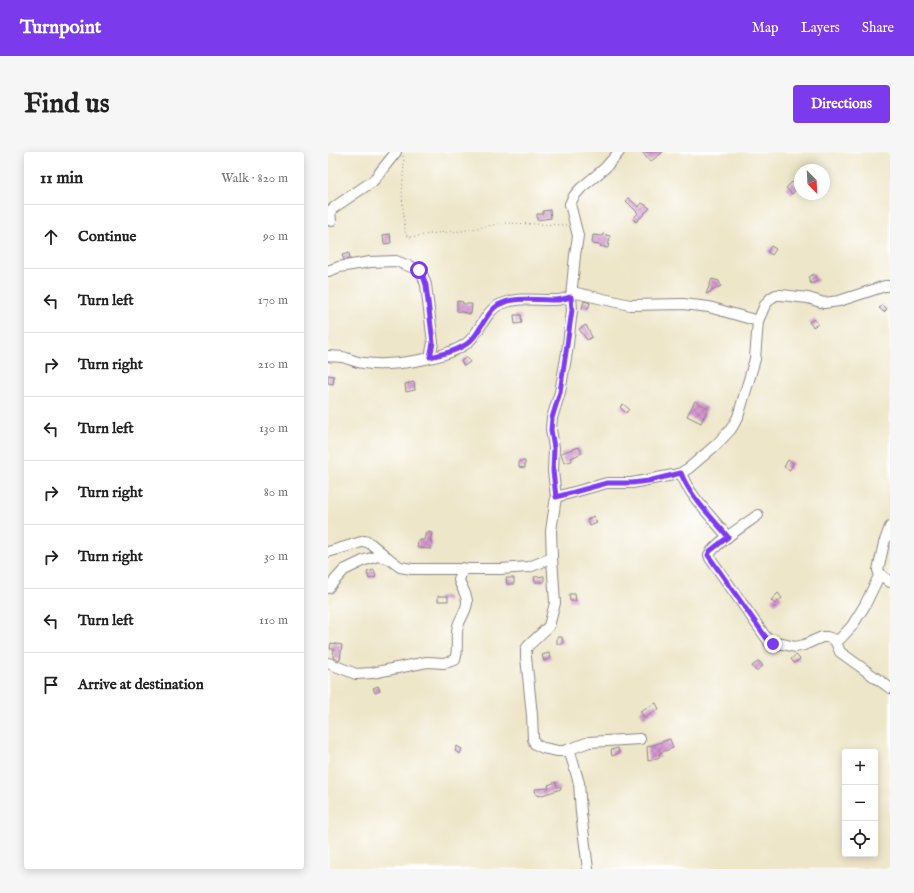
<!DOCTYPE html>
<meta charset="utf-8">
<style>
body{margin:0;font-family:"IM FELL English",serif;background:#f6f6f6;color:#222}
.controls{position:absolute;right:12px;bottom:12px;display:grid;overflow:hidden;border-radius:4px;box-shadow:0 2px 10px #0003}
.controls button{width:36px;height:36px;display:grid;place-items:center;padding:0;border:0;border-bottom:1px solid #e0e0e0;background:#fff;color:#222;font:20px sans-serif}
.compass{position:absolute;left:466px;top:12px;width:36px;height:36px;border-radius:50%;background:#fff;box-shadow:0 2px 10px #0003;rotate:156deg}
.stop{position:absolute;width:12px;height:12px;margin:-9px;border:3px solid #7c3aed;border-radius:50%;background:#fff}
.stop.end{background:#7c3aed;border-color:#fff;box-shadow:0 1px 4px #0008}
.list{margin:0;padding:0;list-style:none}
h2{display:flex;justify-content:space-between;align-items:center;height:52px;margin:0;padding:0 16px;font-size:17px}
h2 small{font-size:13px;font-weight:400;color:#767676}
.list li{display:grid;grid-template-columns:26px 1fr auto;gap:12px;align-items:center;box-sizing:border-box;height:64px;padding:0 16px;border-top:1px solid #e0e0e0}
.list b{display:block;font-size:15px;white-space:nowrap}
.list em{font-size:13px;font-style:normal;color:#767676}
.icon{flex:none;width:22px;height:22px;fill:none;stroke:currentColor;stroke-width:2;stroke-linecap:round;stroke-linejoin:round}
.map{position:relative;flex:none;width:562px;height:717px;overflow:hidden;border-radius:4px}
header{display:flex;align-items:center;gap:24px;box-sizing:border-box;height:56px;padding:0 20px;background:#7c3aed;color:#fff}
header strong{font-size:19px}
nav{display:flex;gap:22px;margin-inline-start:auto;font-size:14px}
.intro{display:flex;align-items:center;justify-content:space-between;box-sizing:border-box;height:96px;padding:0 24px}
h1{margin:0;font-size:28px}
.button{padding:10px 18px;border-radius:4px;background:#7c3aed;color:#fff;font-size:14px;font-weight:700}
main{display:flex;gap:24px;padding:0 24px}
aside{flex:1;background:#fff;border-radius:4px;box-shadow:0 2px 10px #0003}
.map>svg:first-child{display:block}
</style>
<header>
<strong>Turnpoint</strong>
<nav><a>Map</a><a>Layers</a><a>Share</a></nav>
</header>
<div class="intro"><h1>Find us</h1><a class="button">Directions</a></div>
<main>
<aside>
<h2>11 min<small>Walk · 820 m</small></h2>
<ul class="list">
<li><svg class="icon" aria-label="ahead" viewBox="0 0 24 24"><path d="M12 20V5M6 11l6-6 6 6"/></svg><div><b>Continue</b></div><em>90 m</em></li>
<li><svg class="icon" aria-label="left" viewBox="0 0 24 24"><path d="M17 20v-9H6M10 6l-5 5 5 5"/></svg><div><b>Turn left</b></div><em>170 m</em></li>
<li><svg class="icon" aria-label="right" viewBox="0 0 24 24"><path d="M7 20v-9h11M14 6l5 5-5 5"/></svg><div><b>Turn right</b></div><em>210 m</em></li>
<li><svg class="icon" aria-label="left" viewBox="0 0 24 24"><path d="M17 20v-9H6M10 6l-5 5 5 5"/></svg><div><b>Turn left</b></div><em>130 m</em></li>
<li><svg class="icon" aria-label="right" viewBox="0 0 24 24"><path d="M7 20v-9h11M14 6l5 5-5 5"/></svg><div><b>Turn right</b></div><em>80 m</em></li>
<li><svg class="icon" aria-label="right" viewBox="0 0 24 24"><path d="M7 20v-9h11M14 6l5 5-5 5"/></svg><div><b>Turn right</b></div><em>30 m</em></li>
<li><svg class="icon" aria-label="left" viewBox="0 0 24 24"><path d="M17 20v-9H6M10 6l-5 5 5 5"/></svg><div><b>Turn left</b></div><em>110 m</em></li>
<li><svg class="icon" aria-label="arrive" viewBox="0 0 24 24"><path d="M6 21V4h12l-3 4 3 4H6"/></svg><div><b>Arrive at destination</b></div></li>
</ul>
</aside>
<div class="map">
<svg width="562" height="717" viewBox="0 0 562 717">
<defs>
<pattern id="building-cross-hatch" width="8" height="8" patternUnits="userSpaceOnUse"><rect width="8" height="8" fill="#d696d1"/><path d="M0 0l8 8M0 8l8-8" fill="none" stroke="#ad7aab"/></pattern>
</defs>
<rect width="100%" height="100%" fill="#fff"/>
<filter id="ink" filterUnits="userSpaceOnUse"><feTurbulence type="fractalNoise" baseFrequency=".025" numOctaves="2"/><feDisplacementMap in="SourceGraphic" scale="8" xChannelSelector="R" yChannelSelector="G"/><feConvolveMatrix kernelMatrix="1 2 1 2 8 2 1 2 1" color-interpolation-filters="sRGB"/></filter>
<filter id="wash" filterUnits="userSpaceOnUse"><feTurbulence type="fractalNoise" baseFrequency=".012" numOctaves="4" result="noise"/><feDisplacementMap in="SourceGraphic" scale="16" xChannelSelector="R" yChannelSelector="G"/><feGaussianBlur stdDeviation="0.9" result="paint"/><feColorMatrix in="noise" values="0 0 0 0 0 0 0 0 0 0 0 0 0 0 0 0 0 1.4 0 .05"/><feComposite in="paint" operator="in"/></filter>
<g filter="url(#wash)">
<rect width="100%" height="100%" fill="#eee6c9"/>
<g id="blocks">
<g fill="url(#building-cross-hatch)">
<path d="M314,0H335L322,10Z"/>
<path d="M464,30L470,35L464,42L458,36Z"/>
<path d="M300,46L311,55L314,51L322,56L308,70L305,67L310,61L298,49Z"/>
<path d="M222,58L223,66L209,68V62H215V59Z"/>
<path d="M62,82L63,91L56,92L55,83Z"/>
<path d="M275,82L282,84L280,96L272,94L273,93L264,92L265,83L274,84Z"/>
<path d="M443,94L448,97L444,103L439,100Z"/>
<path d="M21,101L22,107L16,108L14,103Z"/>
<path d="M486,122L490,129L483,132L480,125Z"/>
<path d="M384,127L391,129L393,134L378,142Z"/>
<path d="M129,149L135,150V152H144L143,162L129,159Z"/>
<path d="M256,149L262,151L260,157L254,156Z"/>
<path d="M555,153L559,157L556,160L551,156Z"/>
<path d="M186,163H193L194,171L187,172Z"/>
<path d="M486,167L490,172L485,175L481,170Z"/>
<path d="M258,173L264,185L259,188L251,177Z"/>
<path d="M139,205L142,210L136,214L133,209Z"/>
<path d="M0,223L6,224L5,232L0,231Z"/>
<path d="M86,230L87,238L78,240L77,232Z"/>
<path d="M367,249L380,256L373,271L359,264Z"/>
<path d="M295,252L301,257L298,261L292,255Z"/>
<path d="M251,295L254,301L243,306L244,309L236,311L233,301Z"/>
<path d="M460,308L465,311L462,318L456,315Z"/>
<path d="M191,309H197V316L191,315Z"/>
<path d="M265,364L269,371L262,374L259,368Z"/>
<path d="M98,380L104,381L102,389H104L103,397L89,396L90,388H96Z"/>
<path d="M46,418L48,425L41,427L39,420Z"/>
<path d="M216,424V430H207L206,425Z"/>
<path d="M178,426H186V432H179Z"/>
<path d="M450,441L454,446L447,452L443,448Z"/>
<path d="M241,442H247L248,449H242Z"/>
<rect x="110" y="444" width="10" height="5"/>
<path d="M229,485H234L235,492H229Z"/>
<path d="M3,491L14,493L12,508L5,506L6,497H2Z"/>
<path d="M221,501L223,506L216,509L214,503Z"/>
<path d="M468,503L472,507L466,511L463,507Z"/>
<path d="M431,509L435,514L428,519L424,514Z"/>
<path d="M50,534L52,539L47,541L45,536Z"/>
<path d="M328,551L331,557L316,566L312,559Z"/>
<path d="M342,587L345,596L331,601L332,605L320,609L319,595Z"/>
<path d="M129,594L134,597L132,602L127,599Z"/>
<path d="M290,596L291,601L284,604L283,598Z"/>
<path d="M228,630L229,635H233V637L211,644V643H208L207,637L221,636L220,633Z"/>
</g>
</g>
</g>
<g filter="url(#ink)">
<use href="#blocks" fill-opacity="0" stroke="#888482" stroke-width="1"/>
<g fill="none" stroke-linecap="round" stroke-linejoin="round">
<defs>
<g id="minor">
<path d="M291,0L277,16L253,36L246,44L242,52L250,84L247,103L243,145L244,158L239,200L232,240L224,266L223,277L226,296L225,319L228,345L223,379L224,406L227,451L221,474L201,493L198,497V505L204,563L205,587L207,592L215,596L230,599H237L261,590L312,587"/>
<path d="M3,69L2,59L8,54L45,29L68,0"/>
<path d="M0,119L11,115L42,110L68,109L91,118L95,124L98,133L105,191L102,205"/>
<path d="M244,140L302,153L355,152L381,155L430,169"/>
<path d="M0,204C6,205 13,204 18,206C24,208 30,211 36,211C62,215 118,207 139,191C153,180 157,158 173,152C194,144 208,149 228,148C233,148 238,146 243,145"/>
<path d="M353,321C362,345 384,365 400,385"/>
<path d="M228,345L279,331H304L345,323L353,321L361,316L389,292L403,277L410,265L427,207L430,169L437,153L443,146L448,143H453L480,146L496,151L511,149L557,134H562"/>
<path d="M430,363C418,372 387,391 381,403L382,406L442,491L445,492H455L467,495L476,493L494,485H499L507,488L512,487L524,474L537,453L552,422"/>
<path d="M562,375L556,391L550,418L552,422L562,430"/>
<path d="M0,400L37,389L43,392L60,406"/>
<path d="M0,436L16,418L37,408L50,404L60,406L72,415L84,417H173L201,415L224,406"/>
<path d="M507,488L512,500L562,536"/>
<path d="M0,511L28,522L44,521L99,510L116,511L127,508C131,497 127,485 130,474C132,467 139,457 139,451C140,444 133,435 131,428L135,416"/>
<path d="M241,597L251,631L253,661L260,717"/>
</g>
</defs>
<use href="#minor" stroke="#888482" stroke-width="12"/>
<path stroke="#888482" stroke-width="1" stroke-dasharray="1 3" stroke-linecap="butt" d="M75,4L76,9L74,43L77,80L79,84L83,85L109,81L134,79L159,74L177,71L238,73"/>
<use href="#minor" stroke="#fff" stroke-width="10"/>
</g>
</g>
<g fill="none" stroke-linecap="round" stroke-linejoin="round" filter="url(#ink)">
<path stroke="#7c3aed" stroke-width="5" d="M91,118L95,124L98,133L105,191L102,205C117,201 136,198 146,185C154,175 159,160 170,153C188,143 209,149 228,148C233,148 238,146 243,145L244,158L238,200L232,240L224,266L223,278L226,296L225,319L228,345L279,331H304L320,329L353,321C362,345 384,365 400,385L382,399L380,403L382,406L437,484L442,491L445,492"/>
</g>
</svg>
<div class="controls">
<button>+</button>
<button>−</button>
<button><svg class="icon" aria-label="locate" viewBox="0 0 24 24"><circle cx="12" cy="12" r="6"/><path d="M12 2v4M12 18v4M2 12h4M18 12h4"/></svg></button>
</div>
<svg class="compass" viewBox="-18 -18 36 36"><path d="M0-13l5 13h-10z" fill="#e53935"/><path d="M0 13l5-13h-10z" fill="#767676"/></svg>
<div class="stop" style="left:91px;top:118px"></div>
<div class="stop end" style="left:445px;top:492px"></div>
</div>
</main>
